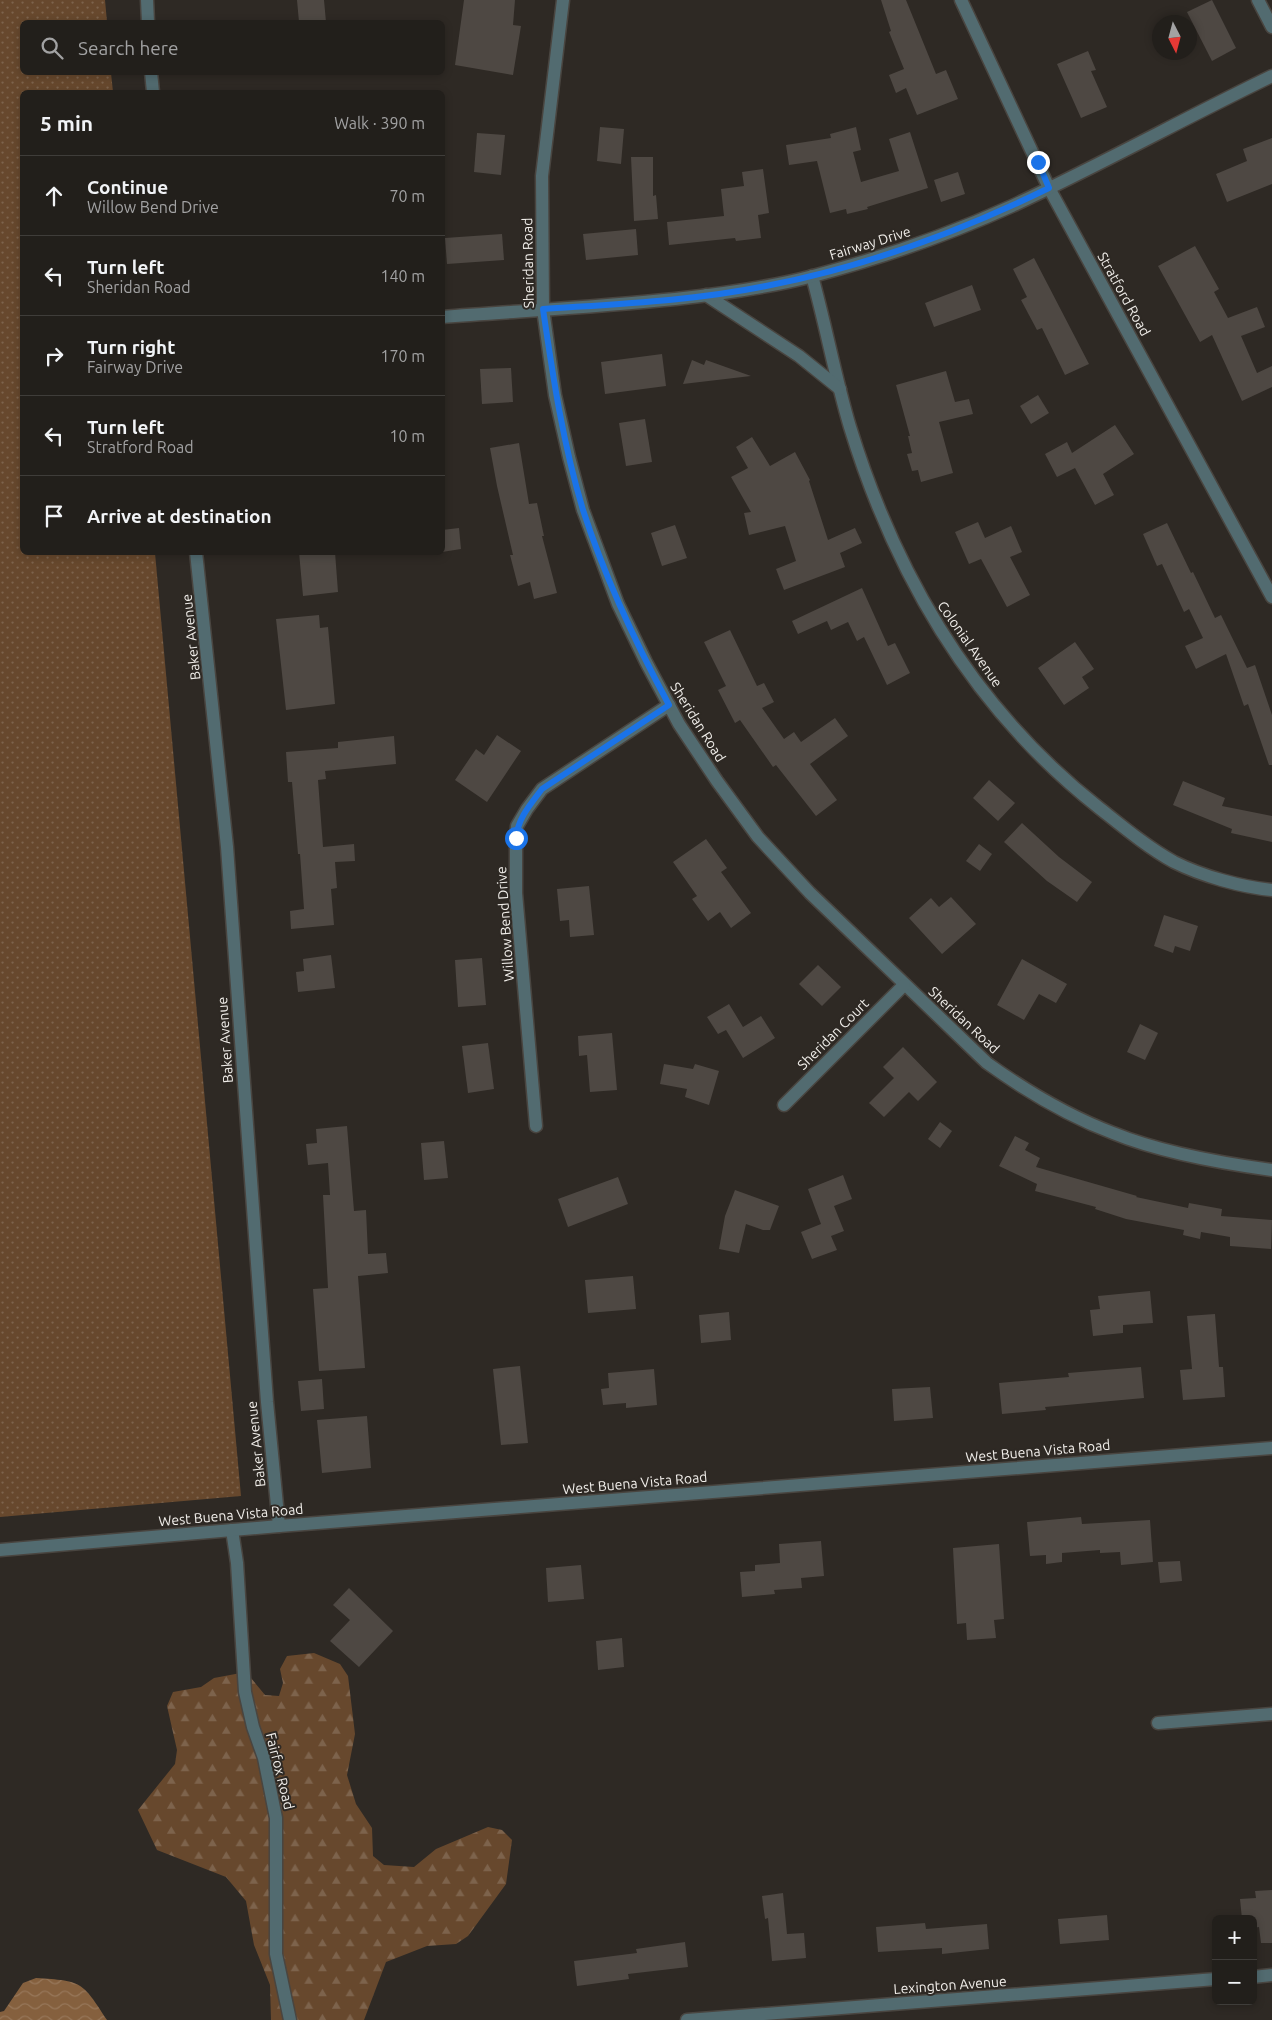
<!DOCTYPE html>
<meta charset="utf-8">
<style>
body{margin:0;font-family:Ubuntu,sans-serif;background:#2a2724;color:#f1f3f6}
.controls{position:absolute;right:15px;bottom:15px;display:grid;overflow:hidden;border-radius:8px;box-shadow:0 2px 8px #0003}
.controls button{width:45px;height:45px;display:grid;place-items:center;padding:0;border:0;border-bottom:1px solid #3f3d3a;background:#221f1b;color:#f1f3f6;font:25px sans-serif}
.compass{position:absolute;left:1152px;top:15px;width:45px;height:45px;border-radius:50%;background:#221f1b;box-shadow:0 2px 8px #0003;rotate:174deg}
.stop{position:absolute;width:15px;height:15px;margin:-11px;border:4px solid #1a73e8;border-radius:50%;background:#fff}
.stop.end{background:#1a73e8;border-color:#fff;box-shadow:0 1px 5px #0008}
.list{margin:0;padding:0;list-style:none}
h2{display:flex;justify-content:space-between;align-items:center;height:65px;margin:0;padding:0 20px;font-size:21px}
h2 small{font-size:16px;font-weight:400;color:#a2a2a3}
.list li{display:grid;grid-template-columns:32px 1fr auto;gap:15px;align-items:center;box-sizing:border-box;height:80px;padding:0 20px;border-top:1px solid #3f3d3a}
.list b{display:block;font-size:19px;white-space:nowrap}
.list p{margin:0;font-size:16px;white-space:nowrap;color:#a2a2a3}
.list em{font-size:16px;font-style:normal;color:#a2a2a3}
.icon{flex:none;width:28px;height:28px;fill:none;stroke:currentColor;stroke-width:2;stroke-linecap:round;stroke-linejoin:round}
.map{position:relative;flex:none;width:1272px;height:2020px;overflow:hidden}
.search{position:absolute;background:#221f1b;box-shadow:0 2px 8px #0003;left:20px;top:20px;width:425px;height:55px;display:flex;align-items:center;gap:12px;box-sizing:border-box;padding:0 18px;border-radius:8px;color:#a2a2a3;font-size:19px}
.panel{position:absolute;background:#221f1b;box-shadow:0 2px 8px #0003;left:20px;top:90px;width:425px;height:465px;border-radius:8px}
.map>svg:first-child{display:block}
</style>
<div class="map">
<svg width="1272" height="2020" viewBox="0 0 1272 2020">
<defs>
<pattern id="green-dots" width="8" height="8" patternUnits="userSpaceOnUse" patternTransform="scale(1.25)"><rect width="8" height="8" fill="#67482d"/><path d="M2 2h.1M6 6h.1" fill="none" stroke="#7d634c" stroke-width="1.8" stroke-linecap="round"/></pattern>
<pattern id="forest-firs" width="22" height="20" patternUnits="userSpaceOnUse" patternTransform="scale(1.25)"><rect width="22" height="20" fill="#67482d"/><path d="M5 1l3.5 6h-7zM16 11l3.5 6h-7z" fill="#7d634c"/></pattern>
<pattern id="water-waves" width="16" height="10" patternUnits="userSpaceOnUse" patternTransform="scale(1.25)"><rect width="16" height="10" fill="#85603e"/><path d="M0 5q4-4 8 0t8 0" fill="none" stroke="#97775a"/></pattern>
</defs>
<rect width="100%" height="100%" fill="#2e2924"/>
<path fill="url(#green-dots)" d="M0,0H105L107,22H22V72L111,73L113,92H22V552L155,553L241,1496L0,1517Z"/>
<path fill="url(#forest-firs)" d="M314,1653L340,1664L348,1676L355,1734L347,1775L356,1804L372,1828L373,1856L384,1865L414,1867L436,1849L488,1827L502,1830L512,1840L506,1884L468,1936L456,1944L427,1946L386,1962L364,2020H271L270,1985L254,1945L246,1901L226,1877L157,1850L138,1810L175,1764L177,1750L167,1706L173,1692L201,1687L214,1678L246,1672L265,1695L279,1696L283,1683L280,1669L287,1656Z"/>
<path fill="url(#water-waves)" d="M36,1978C82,1981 82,1981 107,2020H0V2012L4,2011L23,1983Z"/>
<g fill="#4e4843">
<path d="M297,0H324L326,22H299Z"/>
<path d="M464,0H515L513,25L521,26L513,75L455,65Z"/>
<path d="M881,0H906L936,74L946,70L958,99L917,115L906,88L896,93L889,75L904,69L889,32L891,31Z"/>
<path d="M1212,0L1236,48L1212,61L1187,12Z"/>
<path d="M1088,51L1096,70L1091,71L1107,107L1081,118L1057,64Z"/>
<path d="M600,127L624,129L621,164L597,161Z"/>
<path d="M856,127L861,150L853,152L861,182L899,171L889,139L910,132L928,188L867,207L868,209L847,214L846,209L830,213L817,161L789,165L786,145L831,138L830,134Z"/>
<path d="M477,133L505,135L501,175L474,172Z"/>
<path d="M1272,138V184L1227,202L1216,174L1247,161L1243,149Z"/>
<path d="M631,157H653V196L656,195L658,219L634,221Z"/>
<path d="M763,169L769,213L758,215L761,238L736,241L735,238L669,245L667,222L724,216L721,189L744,186L742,172Z"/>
<path d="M958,172L965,194L941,202L934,180Z"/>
<path d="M636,229L638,255L586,260L583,234Z"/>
<path d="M502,234L504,260L447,264L445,238Z"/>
<path d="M1195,246L1219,289L1214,292L1228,318L1257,307L1265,327L1241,336L1257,373L1272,366V387L1242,401L1212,335L1200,342L1158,266Z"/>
<path d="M1034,258L1089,364L1065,375L1042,328L1037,330L1021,300L1027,297L1013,269Z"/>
<path d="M972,285L981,310L934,327L925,303Z"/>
<path d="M662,354L666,386L605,394L601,362Z"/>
<path d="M692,360L704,365L706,360L751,376L683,384Z"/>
<path d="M511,368L513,402L482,404L480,369Z"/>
<path d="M946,371L955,402L969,399L973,414L939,422L953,473L921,482L918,470L912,471L907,454L912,453L908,436H910L896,385Z"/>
<path d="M1038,395L1049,413L1031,424L1020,406Z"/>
<path d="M645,419L652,462L626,466L619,423Z"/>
<path d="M1115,425L1134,454L1103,474L1114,495L1095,505L1075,468L1057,477L1045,454L1067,442L1072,453Z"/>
<path d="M752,437L770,466L795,452L810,480L809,481L828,540L855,528L862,543L840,553L845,567L784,590L776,569L796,561L785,526L749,535L744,513L751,512L731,477L748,468L736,447Z"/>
<path d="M519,443L529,504L537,503L544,536H542L557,593L534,599L530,582L518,586L510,555H513L497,486L490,448Z"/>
<path d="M978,522L985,538L1011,526L1022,552L1010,557L1030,595L1007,607L981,559L969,564L955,532Z"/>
<path d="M1167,523L1191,573L1193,572L1215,618L1221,615L1247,668L1255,665L1272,715V765H1269L1248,704L1244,706L1226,654L1196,669L1185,646L1203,638L1189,609L1184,612L1162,564L1157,566L1143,534Z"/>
<path d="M675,525L687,558L662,566L651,533Z"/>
<path d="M459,528L461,549L442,552V530Z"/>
<path d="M299,552H335L338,592L303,596Z"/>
<path d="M862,588L888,646L895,643L910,673L887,685L864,637L857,641L848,622L831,630L827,621L798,634L792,621Z"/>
<path d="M319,615L320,628L328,627L335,704L286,710L276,619Z"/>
<path d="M730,630L757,686L764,683L774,702L762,708L784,739L794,732L801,742L835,718L848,736L810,764L837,800L816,816L776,765L773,767L740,720L735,723L718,690L726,686L704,642Z"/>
<path d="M1075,642L1094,669L1082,677L1089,688L1064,705L1038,668Z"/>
<path d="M497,735L521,751L487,802L455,780L476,749L484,755Z"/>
<path d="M394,736L396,764L325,771L326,779L318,780L323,847L354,844L355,861L335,862L337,888L331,889L334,925L291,929L290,911L304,909L300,854H298L292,782H288L286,752L338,748V742Z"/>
<path d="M989,780L1015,803L998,821L973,798Z"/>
<path d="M1183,781L1225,798L1222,806L1272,816V842L1231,833L1232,829L1173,805Z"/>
<path d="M1022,823L1059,857L1092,882L1077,902L1047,881L1004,842Z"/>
<path d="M706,839L727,868L721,872L751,913L731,928L720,912L708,921L692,899L697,896L673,862Z"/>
<path d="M979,844L992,854L980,871L966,861Z"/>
<path d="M589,886L594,935L570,937L569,920L560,921L557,889Z"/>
<path d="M951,897L976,924L942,954L909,918L931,898L939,907Z"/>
<path d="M1164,915L1198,926L1190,951L1175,946L1173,953L1154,946Z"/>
<path d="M331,955L335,988L298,992L296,972L304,971L303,959Z"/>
<path d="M482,958L486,1005L458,1007L455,960Z"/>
<path d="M1022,959L1067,984L1056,1003L1039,994L1024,1020L997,1005Z"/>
<path d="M818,965L841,987L822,1006L799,984Z"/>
<path d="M729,1004L743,1027L761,1016L775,1038L743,1058L726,1030L718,1034L707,1017Z"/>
<path d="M1140,1024L1158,1033L1145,1060L1127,1052Z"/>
<path d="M612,1033L617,1090L590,1092L587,1055L579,1056L578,1036Z"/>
<path d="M488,1043L494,1089L468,1093L462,1046Z"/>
<path d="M903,1047L937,1082L918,1101L909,1092L884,1117L869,1103L894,1078L883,1067Z"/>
<path d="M664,1064L693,1069L695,1064L719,1071L709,1105L685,1097L687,1089L660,1084Z"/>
<path d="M940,1122L952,1131L940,1148L928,1139Z"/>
<path d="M347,1126L354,1211L366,1210L368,1254L386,1253L388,1273L358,1276L365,1368L319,1371L313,1289L328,1288L323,1195H330L328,1163L308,1165L306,1144L317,1143L316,1129Z"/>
<path d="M1015,1136L1029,1143L1025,1150L1040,1158L1036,1167L1137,1196L1136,1197L1188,1208L1189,1203L1222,1209L1221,1216L1272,1220L1271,1249L1230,1246V1237L1201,1232L1200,1239L1183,1235L1184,1230L1126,1219L1095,1209L1096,1207L1035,1191L1037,1184L999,1166Z"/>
<path d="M444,1141L448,1178L424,1180L421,1143Z"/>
<path d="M843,1175L852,1199L834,1206L844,1231L831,1236L837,1250L812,1259L801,1232L821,1224L808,1189Z"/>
<path d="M618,1177L628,1204L568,1227L558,1199Z"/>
<path d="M735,1190L779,1206L770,1230H763L746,1224L739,1253L719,1249L725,1216Z"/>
<path d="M633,1276L636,1309L588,1313L585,1280Z"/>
<path d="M1150,1291L1153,1323L1123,1325V1333L1093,1336L1090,1310L1100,1309L1098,1296Z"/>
<path d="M729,1312L731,1340L701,1343L699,1315Z"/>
<path d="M1215,1314L1219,1367H1223L1225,1397L1183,1400L1180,1370L1192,1369L1187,1316Z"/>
<path d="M520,1366L528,1443L501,1445L493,1369Z"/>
<path d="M1141,1367L1144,1398L1045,1407L1046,1410L1002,1414L999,1383L1069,1377L1068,1373Z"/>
<path d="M654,1369L657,1405L626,1408V1403L603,1405L601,1389L609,1388L608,1373Z"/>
<path d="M322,1379L324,1409L301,1411L298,1381Z"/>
<path d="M930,1387L933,1418L894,1421L892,1389Z"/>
<path d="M367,1416L371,1468L322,1473L317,1420Z"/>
<path d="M1081,1517L1082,1524L1150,1520L1153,1562L1121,1565L1120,1552L1100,1553V1550L1062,1553V1562L1046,1564V1555L1030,1556L1027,1522Z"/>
<path d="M821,1541L824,1576L801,1578L802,1588L774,1590L775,1594L742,1597L740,1572L755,1571V1565L780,1563L779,1544Z"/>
<path d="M999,1544L1004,1619L994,1620L996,1638L967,1640L966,1623L957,1624L953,1548Z"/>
<path d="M1180,1561L1182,1581L1160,1583L1158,1562Z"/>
<path d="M581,1565L584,1599L548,1602L546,1568Z"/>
<path d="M349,1588L393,1631L359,1667L330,1641L350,1620L333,1605Z"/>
<path d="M622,1638L624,1667L598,1670L596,1641Z"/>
<path d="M1272,1890V1943H1261L1259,1927L1253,1928V1919H1242L1240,1899L1256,1898L1255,1891Z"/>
<path d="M783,1893L787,1934L804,1933L806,1958L772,1961L768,1918L765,1919L762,1896Z"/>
<path d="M1107,1915L1109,1940L1060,1944L1058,1919Z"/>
<path d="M925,1923L926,1929L987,1924L989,1949L942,1954V1948L878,1952L876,1927Z"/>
<path d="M685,1942L688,1967L628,1974L629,1979L577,1986L574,1961L637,1953L636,1949Z"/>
</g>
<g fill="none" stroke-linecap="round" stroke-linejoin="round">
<defs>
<g id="minor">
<path d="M147,0L148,22"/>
<path d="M563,0L542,176L543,309L555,395L569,457L583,510L618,604L646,662L679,724L717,781L758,837L810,893L987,1063C1026,1091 1068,1116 1113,1133C1162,1153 1220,1163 1272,1170"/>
<path d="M961,0L1049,188L1272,597"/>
<path d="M1258,0L1272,27"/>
<path d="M151,72L153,92"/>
<path d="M812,276C826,326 835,377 850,427C896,577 974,709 1098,807C1122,826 1147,847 1174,862C1202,876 1241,887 1272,890"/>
<path d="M706,295L799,356L840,389"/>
<path d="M442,317C520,311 598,307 675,299C721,294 768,288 813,276C881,258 948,235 1012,206C1100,165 1185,118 1272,76"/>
<path d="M196,552L227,847L267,1402L279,1526"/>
<path d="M784,1105L904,985"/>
<path d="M536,1126L516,893V838L517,826L527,809L542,789L669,705"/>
<path d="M232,1530L237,1563L245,1692L253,1727L264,1758L276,1818V1954L290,2020"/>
<path d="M1158,1723L1272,1714"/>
<path d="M1253,1977L1272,1975"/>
<path d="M687,2020L1216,1979"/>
</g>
<path id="tertiary" d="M0,1550L279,1526L1272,1448"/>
</defs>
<use href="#minor" stroke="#494540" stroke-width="15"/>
<use href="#tertiary" stroke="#494540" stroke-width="15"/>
<use href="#minor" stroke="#526b70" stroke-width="12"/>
<use href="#tertiary" stroke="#526b70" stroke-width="12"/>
</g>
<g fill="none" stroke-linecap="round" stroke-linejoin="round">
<path stroke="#1a73e8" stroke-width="6" d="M516,838C518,818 530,805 542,789L669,705C635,642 605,578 583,510C563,444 553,377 543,309C617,304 693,301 766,286C865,267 959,232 1049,188L1038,162"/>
</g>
<g text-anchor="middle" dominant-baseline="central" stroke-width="4" stroke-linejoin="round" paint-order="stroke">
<g font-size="14" fill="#f1eeea" stroke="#2e2924">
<text transform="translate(870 243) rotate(-17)">Fairway Drive</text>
<text transform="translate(528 263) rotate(-91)">Sheridan Road</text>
<text transform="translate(1124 294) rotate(61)">Stratford Road</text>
<text transform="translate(191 637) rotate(-96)">Baker Avenue</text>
<text transform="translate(970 644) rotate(55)">Colonial Avenue</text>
<text transform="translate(698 722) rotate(58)">Sheridan Road</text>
<text transform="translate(505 924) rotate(-94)">Willow Bend Drive</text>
<text transform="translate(964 1020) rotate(43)">Sheridan Road</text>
<text transform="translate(833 1034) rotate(-45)">Sheridan Court</text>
<text transform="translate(225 1040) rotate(-94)">Baker Avenue</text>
<text transform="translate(256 1444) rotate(-96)">Baker Avenue</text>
<text transform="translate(1038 1451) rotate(-5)">West Buena Vista Road</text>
<text transform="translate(635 1483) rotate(-5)">West Buena Vista Road</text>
<text transform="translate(231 1515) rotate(-5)">West Buena Vista Road</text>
<text transform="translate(280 1771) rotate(76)">Fairfox Road</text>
<text transform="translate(950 1985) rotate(-4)">Lexington Avenue</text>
</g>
</g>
</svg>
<div class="controls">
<button>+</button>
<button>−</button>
</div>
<svg class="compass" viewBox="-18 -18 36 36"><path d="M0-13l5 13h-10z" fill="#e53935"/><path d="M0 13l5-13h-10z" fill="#a2a2a3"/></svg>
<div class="stop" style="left:516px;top:838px"></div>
<div class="stop end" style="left:1038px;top:162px"></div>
<div class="search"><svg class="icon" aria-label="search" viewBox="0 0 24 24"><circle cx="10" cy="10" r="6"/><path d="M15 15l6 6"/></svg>Search here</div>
<section class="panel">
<h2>5 min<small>Walk · 390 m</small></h2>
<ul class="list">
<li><svg class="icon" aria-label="ahead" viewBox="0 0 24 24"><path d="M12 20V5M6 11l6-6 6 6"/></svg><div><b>Continue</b><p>Willow Bend Drive</p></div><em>70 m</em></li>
<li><svg class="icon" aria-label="left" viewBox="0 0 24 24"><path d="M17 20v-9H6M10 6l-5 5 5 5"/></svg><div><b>Turn left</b><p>Sheridan Road</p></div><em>140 m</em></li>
<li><svg class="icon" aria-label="right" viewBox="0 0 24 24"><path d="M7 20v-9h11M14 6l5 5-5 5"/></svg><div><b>Turn right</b><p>Fairway Drive</p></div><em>170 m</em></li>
<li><svg class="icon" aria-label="left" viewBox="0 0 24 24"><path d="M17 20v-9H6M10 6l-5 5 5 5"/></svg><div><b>Turn left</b><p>Stratford Road</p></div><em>10 m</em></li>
<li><svg class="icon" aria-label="arrive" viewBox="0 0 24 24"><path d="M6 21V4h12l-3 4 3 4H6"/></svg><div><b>Arrive at destination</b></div></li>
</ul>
</section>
</div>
